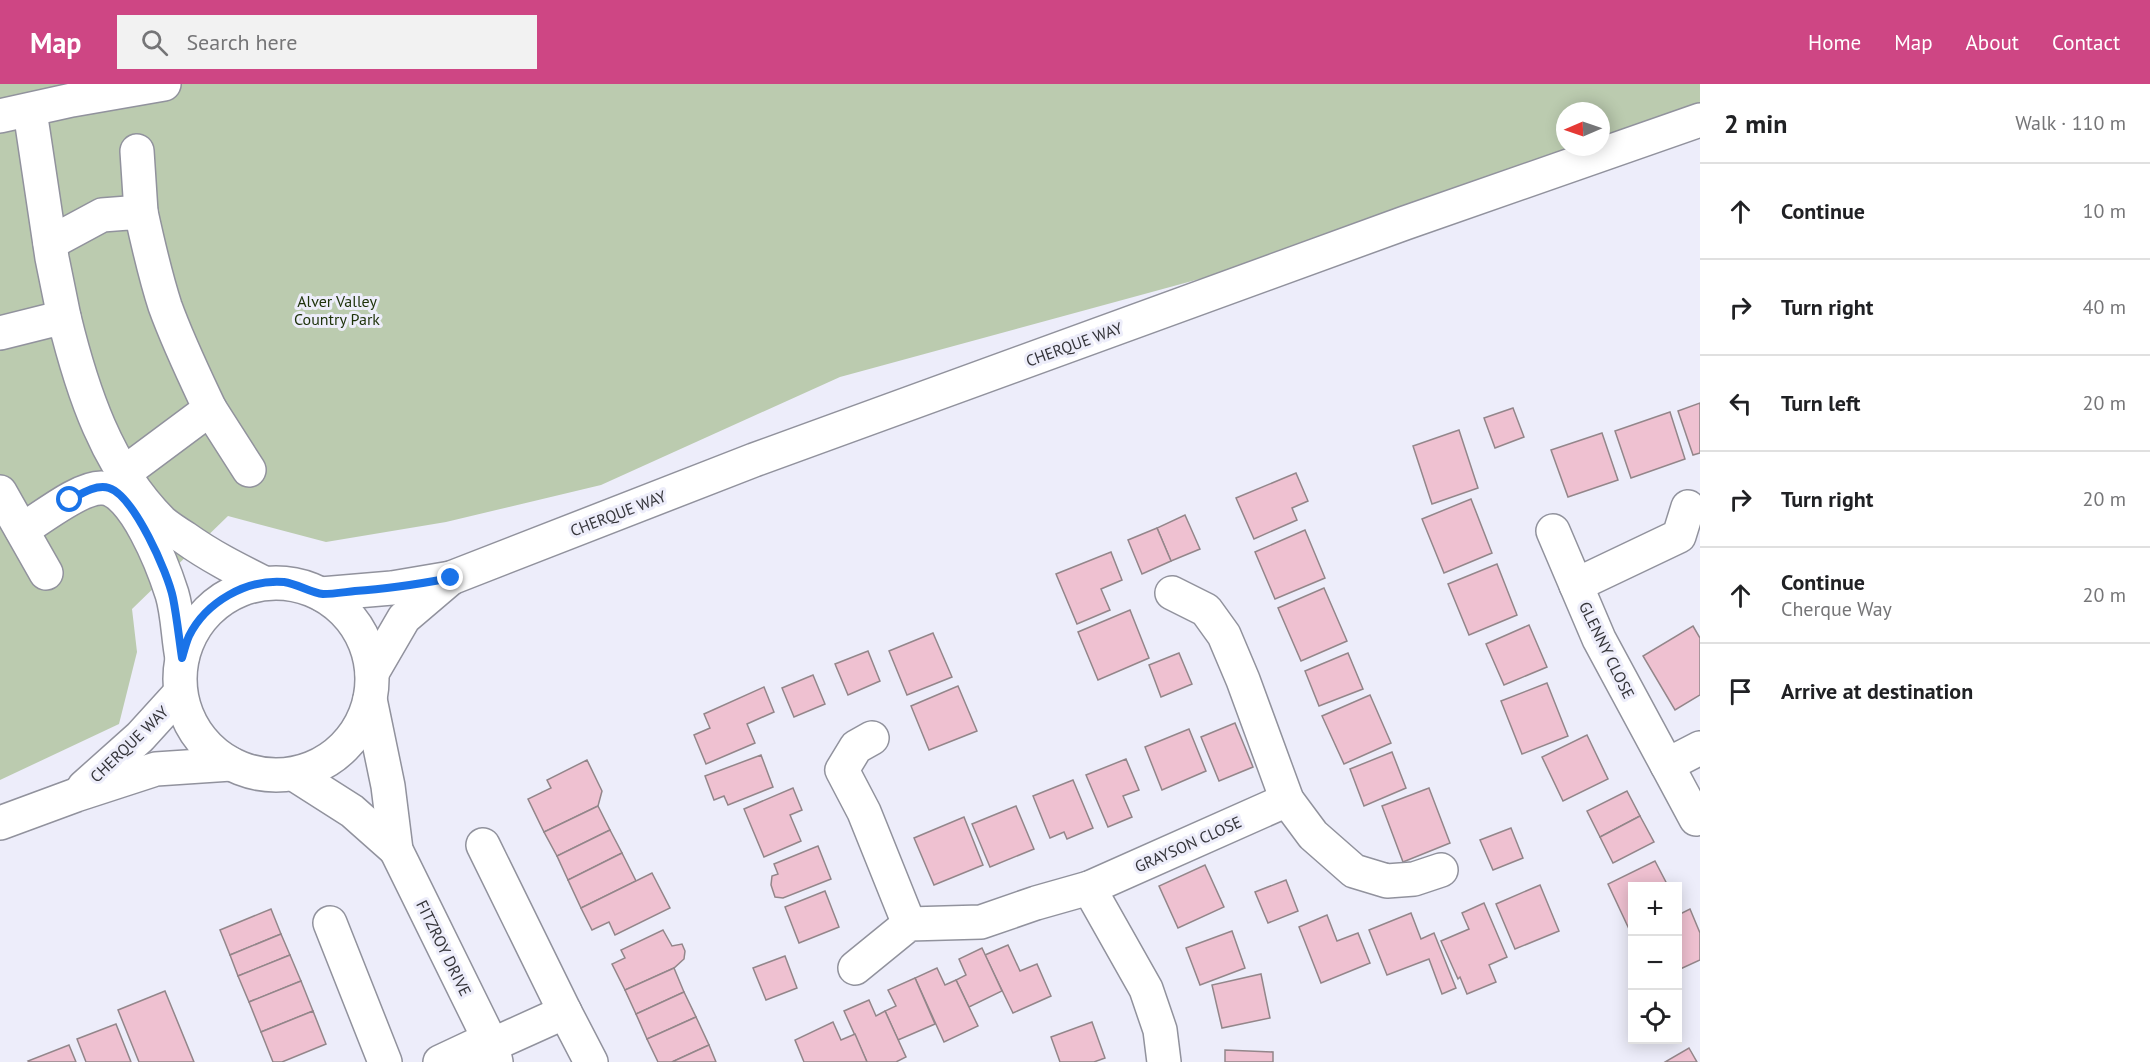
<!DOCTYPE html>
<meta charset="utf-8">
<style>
body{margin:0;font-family:"PT Sans",sans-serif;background:#f2f2f2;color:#202124}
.controls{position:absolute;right:18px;bottom:18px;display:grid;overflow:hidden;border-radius:0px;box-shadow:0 3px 15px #0003}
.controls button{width:54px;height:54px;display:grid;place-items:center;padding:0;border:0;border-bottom:2px solid #e0e0e0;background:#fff;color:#202124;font:30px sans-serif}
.compass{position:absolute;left:1556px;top:18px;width:54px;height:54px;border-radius:50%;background:#fff;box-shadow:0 3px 15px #0003;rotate:268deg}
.stop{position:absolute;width:18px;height:18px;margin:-14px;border:4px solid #1a73e8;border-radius:50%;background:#fff}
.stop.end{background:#1a73e8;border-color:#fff;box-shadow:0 2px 6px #0008}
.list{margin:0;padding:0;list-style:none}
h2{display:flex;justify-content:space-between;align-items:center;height:78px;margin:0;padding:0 24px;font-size:26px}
h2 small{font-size:20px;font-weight:400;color:#757577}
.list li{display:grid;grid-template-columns:39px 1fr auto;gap:18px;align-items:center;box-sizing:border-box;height:96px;padding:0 24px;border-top:2px solid #e0e0e0}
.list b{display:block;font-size:22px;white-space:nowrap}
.list p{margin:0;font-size:20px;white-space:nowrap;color:#757577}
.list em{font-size:20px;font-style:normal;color:#757577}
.icon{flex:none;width:33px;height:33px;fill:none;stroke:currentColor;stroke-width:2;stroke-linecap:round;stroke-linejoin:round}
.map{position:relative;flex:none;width:1700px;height:978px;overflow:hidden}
header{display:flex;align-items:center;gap:36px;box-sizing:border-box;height:84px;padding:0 30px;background:#ce4684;color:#fff}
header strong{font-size:28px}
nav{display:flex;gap:33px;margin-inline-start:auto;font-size:21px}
.search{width:420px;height:54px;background:#f2f2f2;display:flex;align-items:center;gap:15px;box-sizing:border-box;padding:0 21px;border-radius:0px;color:#757577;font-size:22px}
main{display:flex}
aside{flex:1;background:#fff}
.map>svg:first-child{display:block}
</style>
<header>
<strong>Map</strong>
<div class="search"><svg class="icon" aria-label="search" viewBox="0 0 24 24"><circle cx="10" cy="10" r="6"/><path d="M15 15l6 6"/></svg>Search here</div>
<nav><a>Home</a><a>Map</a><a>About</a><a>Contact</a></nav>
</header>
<main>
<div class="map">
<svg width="1700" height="978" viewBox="0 0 1700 978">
<rect width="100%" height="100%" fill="#ededfa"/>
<path fill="#bbcbaf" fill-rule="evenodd" d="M0,0H1700V42L1405,139L840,293L601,401L446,438L326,458L228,432L132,525L137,568L119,640L0,696ZM1565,27H1601V63H1565Z"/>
<g fill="#efc1d1" stroke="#93868a" stroke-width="1.5">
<path d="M1700,319V369L1693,371L1678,327Z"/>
<path d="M1513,324L1524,353L1495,364L1484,334Z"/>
<path d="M1670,328L1685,375L1631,394L1615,347Z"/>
<path d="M1459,346L1478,404L1432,420L1413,362Z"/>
<path d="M1602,349L1618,396L1568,413L1551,366Z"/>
<path d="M1296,389L1308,417L1292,424L1297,436L1254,455L1236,414Z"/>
<path d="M1471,415L1492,469L1444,489L1422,435Z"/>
<path d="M1185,431L1200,465L1171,477L1157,444Z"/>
<path d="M1157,444L1171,477L1142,490L1128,456Z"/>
<path d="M1305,446L1325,494L1275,515L1255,468Z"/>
<path d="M1111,468L1122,496L1101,505L1110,526L1077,540L1056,490Z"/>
<path d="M1497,480L1517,531L1469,551L1448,500Z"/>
<path d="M1324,504L1347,557L1301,577L1278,524Z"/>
<path d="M1130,526L1149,574L1098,596L1078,548Z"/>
<path d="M1529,541L1547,583L1504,601L1486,560Z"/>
<path d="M1693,542L1700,554V611L1675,626L1643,572Z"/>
<path d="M933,549L952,593L907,611L889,567Z"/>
<path d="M868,567L880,597L848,611L835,580Z"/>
<path d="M1179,569L1192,600L1161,613L1149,581Z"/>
<path d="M1348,569L1363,605L1319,622L1305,587Z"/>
<path d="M813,591L825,620L794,633L782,604Z"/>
<path d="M1547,599L1568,652L1522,670L1501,617Z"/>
<path d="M958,602L977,647L929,666L911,622Z"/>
<path d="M764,603L774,628L747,640L755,659L706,680L694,651L710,644L704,630Z"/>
<path d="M1370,611L1391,659L1344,680L1322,632Z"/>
<path d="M1235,639L1253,683L1219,697L1201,653Z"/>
<path d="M1189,645L1206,687L1162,706L1145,663Z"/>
<path d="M1587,651L1608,695L1563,717L1542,673Z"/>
<path d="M1392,668L1406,704L1364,722L1350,685Z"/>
<path d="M761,671L773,703L728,721L724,712L714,716L705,692Z"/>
<path d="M1126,675L1139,706L1123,712L1132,733L1108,743L1086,691Z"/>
<path d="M587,676L602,707L598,722L544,748L528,715L551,704L547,696Z"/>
<path d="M1073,696L1093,744L1067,755L1064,748L1050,754L1033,712Z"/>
<path d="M793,704L802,726L790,731L801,757L764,773L744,725Z"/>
<path d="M1429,704L1450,759L1403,778L1382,722Z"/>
<path d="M1627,707L1640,732L1600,753L1587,727Z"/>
<path d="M598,722L610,746L557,772L544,748Z"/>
<path d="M1016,722L1034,765L990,783L972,740Z"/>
<path d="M1640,732L1654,758L1613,779L1600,753Z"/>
<path d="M964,733L983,781L934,801L914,754Z"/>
<path d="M1511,744L1523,774L1493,786L1480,756Z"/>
<path d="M610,746L622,769L568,796L557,772Z"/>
<path d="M818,762L831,795L783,814L775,813L771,801L772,792L778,790L774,780Z"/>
<path d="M622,769L636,797L581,824L568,796Z"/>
<path d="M1655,777L1668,802H1632V843L1629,845L1608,800Z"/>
<path d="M1205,781L1224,823L1178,844L1159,802Z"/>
<path d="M652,789L670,824L615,851L609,838L592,846L581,824Z"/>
<path d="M1286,796L1298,827L1268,839L1255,808Z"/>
<path d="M1540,801L1559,847L1515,865L1496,820Z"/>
<path d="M825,807L839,843L799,859L785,823Z"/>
<path d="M1484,819L1507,873L1489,881L1496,898L1467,910L1460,893L1458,895L1441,857L1469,845L1462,829Z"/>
<path d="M271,825L281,850L230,871L220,846Z"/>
<path d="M1690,825L1700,849V876L1678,886V831Z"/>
<path d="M1411,829L1421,855L1434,849L1456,904L1442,910L1429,875L1387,891L1369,846Z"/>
<path d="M1327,831L1337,857L1358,849L1370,879L1321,899L1299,843Z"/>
<path d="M663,846L672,862L682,860L685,867L684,875L674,884L625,906L612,880L625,874L621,866Z"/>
<path d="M1232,847L1245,884L1200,901L1186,864Z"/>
<path d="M281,850L290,871L238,892L230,871Z"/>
<path d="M1008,861L1020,887L1037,880L1051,912L1013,929L985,871Z"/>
<path d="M982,864L1002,907L969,923L956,896L966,891L959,875Z"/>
<path d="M290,871L301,897L249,918L238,892Z"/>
<path d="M785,872L797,904L766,916L753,884Z"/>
<path d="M674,884L684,908L636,930L625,906Z"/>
<path d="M937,884L945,901L956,896L978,942L944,958L915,894Z"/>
<path d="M1261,890L1270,934L1222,944L1212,901Z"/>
<path d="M915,894L935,940L898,956L885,927L896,922L888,906Z"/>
<path d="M301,897L313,927L261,948L249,918Z"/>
<path d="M165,907L194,978H139L118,926Z"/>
<path d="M684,908L696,933L647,955L636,930Z"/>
<path d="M869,916L876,932L885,927L906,973L896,978H867L844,927Z"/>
<path d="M313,927L326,960L282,978H273L261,948Z"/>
<path d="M696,933L709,961L672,978H658L647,955Z"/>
<path d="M833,938L841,956L855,950L867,978H804L795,956Z"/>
<path d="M1092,938L1105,974L1094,978H1060L1051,953Z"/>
<path d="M116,940L131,978H86L77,955Z"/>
<path d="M69,961L76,978H29L28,977Z"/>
<path d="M709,961L716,978H672Z"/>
<path d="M1689,964L1697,978H1665Z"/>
<path d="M1225,966L1273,968V978H1225Z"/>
</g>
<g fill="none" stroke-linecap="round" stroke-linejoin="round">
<defs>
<g id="minor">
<path d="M30,27L52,174L64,233"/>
<path d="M0,32L72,16L164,0"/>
<path d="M137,67L141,128"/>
<path d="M50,159L102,131L141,128C148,160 155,191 165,222C178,258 194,291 210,325L124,389"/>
<path d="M0,249L64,233C82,307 107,383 162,438C169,444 177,449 185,454C210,472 236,485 264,499"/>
<path d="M210,325L249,386"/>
<path d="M0,408L46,489"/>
<path d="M22,446C42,434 80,403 102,404C134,404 164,485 172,510C178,530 178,553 182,574"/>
<path d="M1553,447L1599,555L1667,681L1700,664"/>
<circle cx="276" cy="595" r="96"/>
<path d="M1576,501L1679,452L1688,423"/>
<path d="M1172,509L1206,526L1224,551L1243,596L1287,716L1313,751L1354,787L1387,797L1414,795L1441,786"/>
<path d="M321,510L392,504L451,494L754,376L1405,139L1700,36"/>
<path d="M372,589L404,534L451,494"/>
<path d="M370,615L388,702L396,766L492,961L496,978"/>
<path d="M872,654L856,663L842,686L864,728L909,840"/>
<path d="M1667,681L1696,735"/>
<path d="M294,690L352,727L396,766"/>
<path d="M84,703L140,653L180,609"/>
<path d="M0,739L76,711L156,685L231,680"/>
<path d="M483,761L565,928L492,961"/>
<path d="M1089,804L1146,905L1160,946L1164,978"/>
<path d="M330,839L385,978"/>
<path d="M855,884L909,840L981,838L1036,819L1089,804L1287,716"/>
<path d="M565,928L591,978"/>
<path d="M440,978L489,955"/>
</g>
</defs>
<use href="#minor" stroke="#91929d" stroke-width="36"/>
<use href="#minor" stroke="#fff" stroke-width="33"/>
</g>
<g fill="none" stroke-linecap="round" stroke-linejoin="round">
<path stroke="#1a73e8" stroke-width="8" d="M70,416C81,410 96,400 109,404C134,412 168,489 173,514C177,534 179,554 182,574C184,567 186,559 189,552C206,518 246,495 284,498C298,500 311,509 323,510C334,510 345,508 355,507C388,505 419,500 451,494"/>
</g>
<g text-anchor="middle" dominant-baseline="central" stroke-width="6" stroke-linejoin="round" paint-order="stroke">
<g font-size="16" fill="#1d3209" stroke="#ededfa">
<text x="337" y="217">Alver Valley<tspan x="337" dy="18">Country Park</tspan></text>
</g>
<g font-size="16" fill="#35353a" stroke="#ededfa">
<text transform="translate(1074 260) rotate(-20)">CHERQUE WAY</text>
<text transform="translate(618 429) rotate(-21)">CHERQUE WAY</text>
<text transform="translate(1607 566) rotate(64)">GLENNY CLOSE</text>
<text transform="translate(129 660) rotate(-44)">CHERQUE WAY</text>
<text transform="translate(1188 760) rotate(-24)">GRAYSON CLOSE</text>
<text transform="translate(444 864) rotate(64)">FITZROY DRIVE</text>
</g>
</g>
</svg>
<div class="controls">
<button>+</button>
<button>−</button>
<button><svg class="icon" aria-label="locate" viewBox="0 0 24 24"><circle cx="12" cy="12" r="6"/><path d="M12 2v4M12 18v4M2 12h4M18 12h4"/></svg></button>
</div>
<svg class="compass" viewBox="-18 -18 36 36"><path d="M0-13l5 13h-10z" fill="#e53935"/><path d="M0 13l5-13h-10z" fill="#757577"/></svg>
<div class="stop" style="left:70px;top:416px"></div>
<div class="stop end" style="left:451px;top:494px"></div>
</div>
<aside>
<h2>2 min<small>Walk · 110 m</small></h2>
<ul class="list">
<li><svg class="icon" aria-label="ahead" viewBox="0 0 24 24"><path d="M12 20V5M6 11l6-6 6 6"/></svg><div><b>Continue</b></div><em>10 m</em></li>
<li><svg class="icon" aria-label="right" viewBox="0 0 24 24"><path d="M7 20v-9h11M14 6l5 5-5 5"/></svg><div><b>Turn right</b></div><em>40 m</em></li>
<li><svg class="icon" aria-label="left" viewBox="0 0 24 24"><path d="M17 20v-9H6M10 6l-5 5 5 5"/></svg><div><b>Turn left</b></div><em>20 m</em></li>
<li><svg class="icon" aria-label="right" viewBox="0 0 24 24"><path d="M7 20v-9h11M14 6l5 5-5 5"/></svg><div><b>Turn right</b></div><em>20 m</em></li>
<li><svg class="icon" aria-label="ahead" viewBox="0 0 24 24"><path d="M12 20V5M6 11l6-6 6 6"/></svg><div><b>Continue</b><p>Cherque Way</p></div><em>20 m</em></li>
<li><svg class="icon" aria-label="arrive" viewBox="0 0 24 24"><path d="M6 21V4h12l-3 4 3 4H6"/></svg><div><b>Arrive at destination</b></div></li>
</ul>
</aside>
</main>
